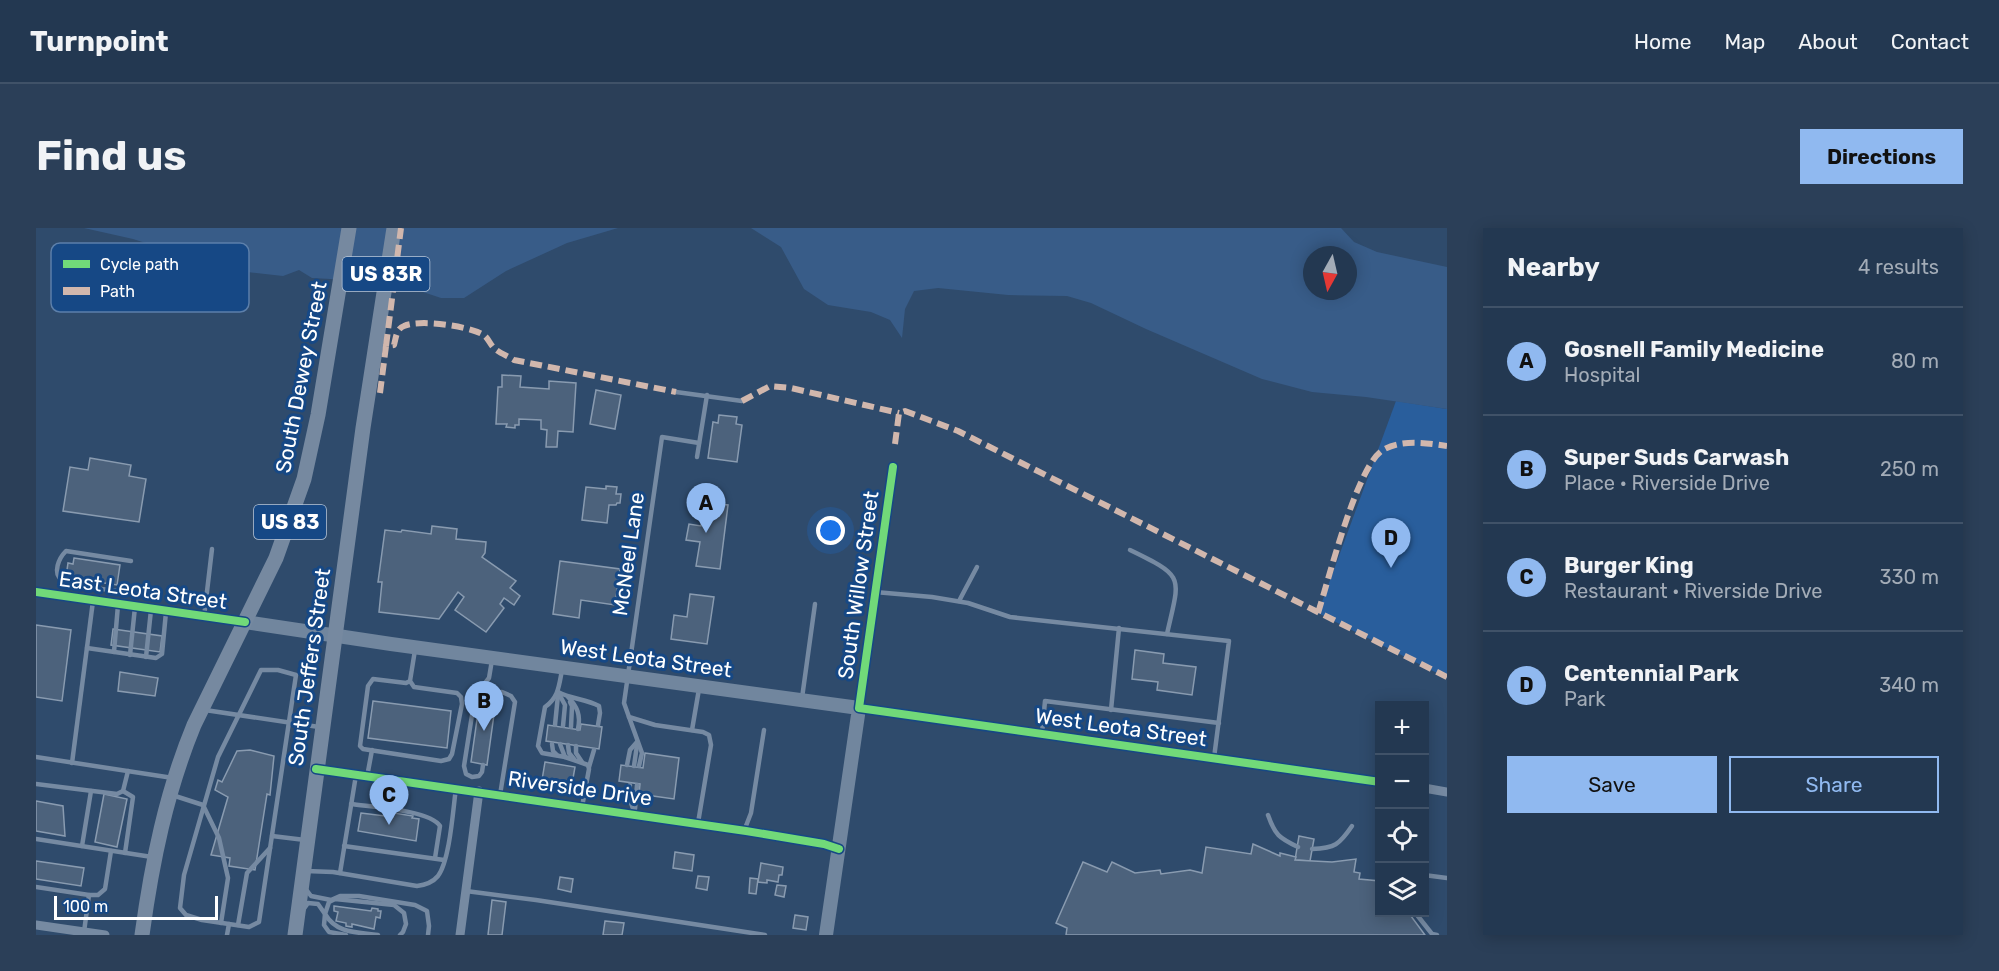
<!DOCTYPE html>
<meta charset="utf-8">
<style>
body{margin:0;font-family:Rubik,sans-serif;background:#2b3f58;color:#f1f3f6}
.controls{position:absolute;right:18px;bottom:18px;display:grid;overflow:hidden;border-radius:0px;box-shadow:0 3px 15px #0003}
.controls button{width:54px;height:54px;display:grid;place-items:center;padding:0;border:0;border-bottom:2px solid #405268;background:#233851;color:#f1f3f6;font:30px sans-serif}
.compass{position:absolute;left:1267px;top:18px;width:54px;height:54px;border-radius:50%;background:#233851;box-shadow:0 3px 15px #0003;rotate:188deg}
.scale{position:absolute;left:18px;bottom:15px;width:164px;box-sizing:border-box;padding-left:6px;border:3px solid #fff;border-top:0;font-size:16px;line-height:21px;white-space:nowrap;color:#fff;-webkit-text-stroke:4px #164885;paint-order:stroke}
.you{position:absolute;left:795px;top:303px;width:21px;height:21px;margin:-15px;border:4px solid #fff;border-radius:50%;background:#1a73e8;box-shadow:0 0 0 9px #1a73e833}
.badge{display:grid;place-items:center;width:39px;height:39px;border-radius:50%;background:#90b9f0;color:#111;font-size:20px;font-weight:700}
.pin{position:absolute;translate:-50% -50px;filter:drop-shadow(0 2px 3px #0008)}
.pin::after{content:'';position:absolute;top:32px;width:21px;height:18px;background:inherit;clip-path:polygon(0 0,100% 0,50% 100%)}
.list{margin:0;padding:0;list-style:none}
h2{display:flex;justify-content:space-between;align-items:center;height:78px;margin:0;padding:0 24px;font-size:26px}
h2 small{font-size:20px;font-weight:400;color:#a3acb7}
.list li{display:grid;grid-template-columns:39px 1fr auto;gap:18px;align-items:center;box-sizing:border-box;height:108px;padding:0 24px;border-top:2px solid #405268}
.list b{display:block;font-size:22px;white-space:nowrap}
.list p{margin:0;font-size:20px;white-space:nowrap;color:#a3acb7}
.list em{font-size:20px;font-style:normal;color:#a3acb7}
.actions{display:flex;gap:12px;padding:18px 24px}
.actions a{flex:1;padding:14px 0;border:2px solid #90b9f0;border-radius:0px;text-align:center;font-size:21px;color:#90b9f0}
.actions .main{background:#90b9f0;color:#111}
.icon{flex:none;width:33px;height:33px;fill:none;stroke:currentColor;stroke-width:2;stroke-linecap:round;stroke-linejoin:round}
.map{position:relative;flex:none;width:1411px;height:707px;overflow:hidden;border-radius:0px}
header{display:flex;align-items:center;gap:36px;box-sizing:border-box;height:84px;padding:0 30px;background:#233851;border-bottom:2px solid #405268}
header strong{font-size:28px}
nav{display:flex;gap:33px;margin-inline-start:auto;font-size:21px}
.intro{display:flex;align-items:center;justify-content:space-between;box-sizing:border-box;height:144px;padding:0 36px}
h1{margin:0;font-size:42px}
.button{padding:15px 27px;border-radius:0px;background:#90b9f0;color:#111;font-size:21px;font-weight:700}
main{display:flex;gap:36px;padding:0 36px}
aside{flex:1;background:#233851;border-radius:0px;box-shadow:0 3px 15px #0003}
.map>svg:first-child{display:block}
</style>
<header>
<strong>Turnpoint</strong>
<nav><a>Home</a><a>Map</a><a>About</a><a>Contact</a></nav>
</header>
<div class="intro"><h1>Find us</h1><a class="button">Directions</a></div>
<main>
<div class="map">
<svg width="1411" height="707" viewBox="0 0 1411 707">
<rect width="100%" height="100%" fill="#2f4b6c"/>
<path fill="#295e9c" d="M1360,173L1411,181V450L1282,385Z"/>
<g fill="#385c88" fill-rule="evenodd">
<path d="M48,0H582L531,15L470,43L428,70H405L381,62L364,52L331,53L276,50L263,42L247,48L202,43L170,34L97,11Z"/>
<path d="M715,0H1305L1318,14L1341,24L1411,39V181L1330,169L1276,164L1226,151L1110,101L1055,75L1031,68L972,67L902,60L878,63L869,81L866,110L854,92L835,84L792,77L768,61L745,19ZM1276,27H1312V63H1276Z"/>
</g>
<g fill="#4c627c" stroke="#899bb0" stroke-width="1.5">
<path d="M466,147L485,148L484,159L513,161V153L540,155L537,204L522,203L521,219H510L511,202L505,201V192L483,191V197H479V200L470,199L471,196H460L462,159H466Z"/>
<path d="M560,162L585,167L579,201L554,196Z"/>
<path d="M683,187L701,189L700,196L706,197L701,234L672,230L677,194L682,195Z"/>
<path d="M54,230L95,237L93,248L110,251L103,294L27,283L34,239L52,242Z"/>
<path d="M570,258L581,259L580,266H585L584,275H581L580,277H573L571,295L546,292L550,259L570,261Z"/>
<path d="M668,274L692,277L684,341L660,338L664,314L650,312L653,296L665,298Z"/>
<path d="M396,298L421,301L420,311L450,314L449,325L446,329L480,353L474,360L484,368L478,377L468,370L464,376L468,380L450,404L419,382L428,369L422,364L403,391L343,384L346,354H342L349,302L365,304L366,302L395,306Z"/>
<path d="M38,330L84,337L81,357L30,349L32,335L37,336Z"/>
<path d="M524,333L584,341L579,377L545,372L543,390L517,386Z"/>
<path d="M654,366L678,369L671,416L635,411L638,387L651,389Z"/>
<path d="M0,397L35,402L26,473L0,469Z"/>
<path d="M77,401L126,408L124,424L75,417Z"/>
<path d="M1099,422L1128,426L1127,435L1160,439L1156,467L1121,462L1122,454L1096,451Z"/>
<path d="M84,444L122,450L119,468L82,463Z"/>
<path d="M444,470L460,472L451,537L435,534Z"/>
<path d="M337,473L415,483L411,520L332,510Z"/>
<path d="M545,496L566,499L563,521L510,513L512,497L544,502Z"/>
<path d="M214,522L238,528L234,567L231,566L219,642L193,638L194,630L175,627L192,569L179,562L182,552L186,554L201,523Z"/>
<path d="M609,525L643,530L638,571L603,566L604,556L583,553L585,537L607,540Z"/>
<path d="M509,534L539,539L536,556L506,552Z"/>
<path d="M68,566L91,571L81,619L59,614Z"/>
<path d="M0,573L27,578L29,608L0,603Z"/>
<path d="M325,585L357,589L358,585L377,588L376,590L383,591L380,613L322,603Z"/>
<path d="M1263,608L1278,611L1274,633L1259,632Z"/>
<path d="M1217,616L1244,628V625L1260,629L1259,632L1296,634L1320,631L1318,644L1324,645L1323,651L1344,653V684H1372L1389,707H1030L1031,700L1020,695L1047,634L1071,644L1076,634L1099,645L1124,642L1125,646L1154,642L1166,645L1170,619L1215,626Z"/>
<path d="M639,624L658,627L656,643L637,640Z"/>
<path d="M0,633L48,640L45,658L0,651Z"/>
<path d="M725,635L747,639L746,647H743L742,654L731,652V655L722,654Z"/>
<path d="M662,648L673,649L671,662L660,660Z"/>
<path d="M524,649L537,651L535,664L522,661Z"/>
<path d="M714,650L722,651L720,666L713,665Z"/>
<path d="M741,657L750,658L748,669L739,667Z"/>
<path d="M456,672L470,674L466,707H452Z"/>
<path d="M298,678L335,683L336,680L342,681V683H345L344,690L340,689L338,701L316,696V699L310,698V695L300,693L302,684L298,683Z"/>
<path d="M759,687L772,689L770,702L757,700Z"/>
<path d="M569,693L588,695L586,707H567Z"/>
</g>
<g fill="none" stroke-linecap="round" stroke-linejoin="round">
<g stroke="#768aa2" stroke-width="4.5">
<path d="M640,164L706,173"/>
<path d="M661,229L671,167"/>
<path d="M1094,322C1150,349 1144,348 1131,406"/>
<path d="M91,364C78,362 35,359 26,352C16,345 23,330 30,323L95,333"/>
<path d="M839,364L896,369L932,375L974,389L1193,413L1178,530"/>
<path d="M923,373L941,339"/>
<path d="M168,389L176,321"/>
<path d="M51,420L120,430L126,426L130,384"/>
<path d="M78,424L82,377"/>
<path d="M94,427L99,379"/>
<path d="M110,429L115,382"/>
<path d="M225,442H242L260,447L223,694L213,699L166,692L150,687L144,680L148,647L182,529Z"/>
<path d="M526,442C523,457 523,469 509,479L502,518L506,525L529,529L552,537L553,541L546,579"/>
<path d="M374,453L378,459L421,465L425,469L426,476L416,526L413,531L405,533L327,521L324,518L332,458L337,451L370,455L374,453L379,422"/>
<path d="M522,464C535,471 550,471 563,478L564,485L562,497"/>
<path d="M522,464L529,477L527,498"/>
<path d="M532,469C541,478 545,487 542,501"/>
<path d="M766,470L779,376"/>
<path d="M457,471L461,465L466,464L475,468L479,474L464,567"/>
<path d="M534,474L536,478L535,499"/>
<path d="M169,482L283,499"/>
<path d="M1075,482L1083,400"/>
<path d="M593,489L606,525L603,538"/>
<path d="M519,497L522,467"/>
<path d="M656,502L663,461"/>
<path d="M1006,505L1009,473L1183,495"/>
<path d="M516,516L517,523L521,527"/>
<path d="M524,516L529,529"/>
<path d="M532,517L533,525L538,531"/>
<path d="M540,518V525L546,534"/>
<path d="M0,529L137,550"/>
<path d="M36,535L57,373"/>
<path d="M447,537L446,544L443,548L436,549L430,546L428,538L439,468L453,450L456,432"/>
<path d="M591,537L594,522L601,514"/>
<path d="M598,538L601,517"/>
<path d="M553,539L558,522"/>
<path d="M331,549L336,522"/>
<path d="M0,556L81,566L87,563L92,543"/>
<path d="M594,557L592,567L599,586"/>
<path d="M87,563L97,569L89,625"/>
<path d="M136,567L167,577L183,610L192,650L185,695"/>
<path d="M315,576C335,579 394,582 404,598L399,630"/>
<path d="M599,581L601,557"/>
<path d="M1232,587C1239,607 1243,610 1262,619"/>
<path d="M662,595L675,517L673,507L667,504L619,497L593,489L588,475L626,209L663,215"/>
<path d="M708,603L715,585L728,502"/>
<path d="M236,608L269,612"/>
<path d="M0,611L116,629"/>
<path d="M46,618L55,563"/>
<path d="M308,618L408,632"/>
<path d="M1276,621C1299,620 1303,617 1316,598"/>
<path d="M270,643L297,644L381,658C389,657 397,654 402,648C414,632 417,581 420,560"/>
<path d="M304,645L320,547"/>
<path d="M1388,647L1411,650"/>
<path d="M0,659L53,667"/>
<path d="M269,660L275,668L295,672L304,668H323L379,677L391,683L393,698L392,707"/>
<path d="M430,663L500,672L729,707"/>
<path d="M267,682L272,675L282,676L289,686L288,697L293,704L310,707"/>
<path d="M1381,687L1396,706L1401,707"/>
<path d="M202,697L211,645L234,620"/>
<path d="M48,704L53,667H62L69,661L75,623"/>
<path d="M191,707L193,696"/>
<path d="M342,707C321,704 301,706 289,686L293,674L299,671L358,677L368,685L370,696L367,704L364,707"/>
</g>
<g stroke="#768aa2" stroke-width="9">
<path d="M857,239L823,480L1344,554"/>
<path d="M0,364L209,394"/>
<path d="M280,541L710,603L788,616L803,621"/>
<path d="M1388,560L1411,564"/>
<path d="M0,697L69,707"/>
<path d="M424,707L443,563"/>
</g>
<path stroke="#71869e" stroke-width="14" d="M209,394L355,416L823,480L790,707"/>
<g stroke="#7689a0" stroke-width="15">
<path d="M106,707C116,634 130,565 158,497L240,330L268,251L282,187L313,0"/>
<path d="M259,707L327,200L358,0"/>
</g>
<g stroke="#d1b7ad" stroke-width="6" stroke-dasharray="12 6" stroke-linecap="butt">
<path d="M350,118L365,0"/>
<path d="M344,165L350,118L358,117C360,110 360,101 368,98C384,91 431,98 446,106C452,109 453,115 458,120C463,125 472,128 478,132L640,164"/>
<path d="M706,173L734,158L755,160L863,185"/>
<path d="M859,216L863,185L869,183L922,203L1411,449"/>
<path d="M1282,385C1292,354 1321,237 1347,222C1365,211 1391,215 1411,218"/>
</g>
<defs>
<g id="cycleway">
<path d="M857,239L823,480L1344,554"/>
<path d="M0,364L209,394"/>
<path d="M280,541L710,603L788,616L803,621"/>
</g>
</defs>
<use href="#cycleway" stroke="#164885" stroke-width="11"/>
<use href="#cycleway" stroke="#71d979" stroke-width="8"/>
</g>
<g text-anchor="middle" dominant-baseline="central" stroke-width="6" stroke-linejoin="round" paint-order="stroke">
<g fill="#164885" stroke="#b9c8da" stroke-width="1.5">
<rect x="306.5" y="29" width="87" height="34" rx="4.5"/>
<rect x="218" y="277" width="72" height="34" rx="4.5"/>
</g>
<g font-size="20" font-weight="bold" fill="#fff">
<text x="350" y="46">US 83R</text>
<text x="254" y="294">US 83</text>
</g>
<g font-size="21" fill="#fff" stroke="#164885">
<text transform="translate(265 149) rotate(-79)">South Dewey Street</text>
<text transform="translate(592 326) rotate(-82)">McNeel Lane</text>
<text transform="translate(822 357) rotate(-82)">South Willow Street</text>
<text transform="translate(107 362) rotate(8)">East Leota Street</text>
<text transform="translate(610 430) rotate(8)">West Leota Street</text>
<text transform="translate(273 439) rotate(-82)">South Jeffers Street</text>
<text transform="translate(1085 499) rotate(8)">West Leota Street</text>
<text transform="translate(544 560) rotate(8)">Riverside Drive</text>
</g>
</g>
<rect x="15" y="15" width="198" height="69" rx="9" fill="#164885" stroke="#5c7faa" stroke-width="1.5"/>
<rect x="27" y="32" width="27" height="8" fill="#71d979"/>
<rect x="27" y="59" width="27" height="8" fill="#d1b7ad"/>
<g font-size="16" fill="#fff">
<text x="64" y="42">Cycle path</text>
<text x="64" y="69">Path</text>
</g>
</svg>
<div class="controls">
<button>+</button>
<button>−</button>
<button><svg class="icon" aria-label="locate" viewBox="0 0 24 24"><circle cx="12" cy="12" r="6"/><path d="M12 2v4M12 18v4M2 12h4M18 12h4"/></svg></button>
<button><svg class="icon" aria-label="layers" viewBox="0 0 24 24"><path d="M12 4l9 5-9 5-9-5zM3 14l9 5 9-5"/></svg></button>
</div>
<svg class="compass" viewBox="-18 -18 36 36"><path d="M0-13l5 13h-10z" fill="#e53935"/><path d="M0 13l5-13h-10z" fill="#a3acb7"/></svg>
<div class="scale">100 m</div>
<div class="you"></div>
<div class="pin badge" style="left:670px;top:305px">A</div>
<div class="pin badge" style="left:448px;top:503px">B</div>
<div class="pin badge" style="left:353px;top:597px">C</div>
<div class="pin badge" style="left:1355px;top:340px">D</div>
</div>
<aside>
<h2>Nearby<small>4 results</small></h2>
<ul class="list">
<li><span class="badge">A</span><div><b>Gosnell Family Medicine</b><p>Hospital</p></div><em>80 m</em></li>
<li><span class="badge">B</span><div><b>Super Suds Carwash</b><p>Place · Riverside Drive</p></div><em>250 m</em></li>
<li><span class="badge">C</span><div><b>Burger King</b><p>Restaurant · Riverside Drive</p></div><em>330 m</em></li>
<li><span class="badge">D</span><div><b>Centennial Park</b><p>Park</p></div><em>340 m</em></li>
</ul>
<div class="actions"><a class="main">Save</a><a>Share</a></div>
</aside>
</main>
